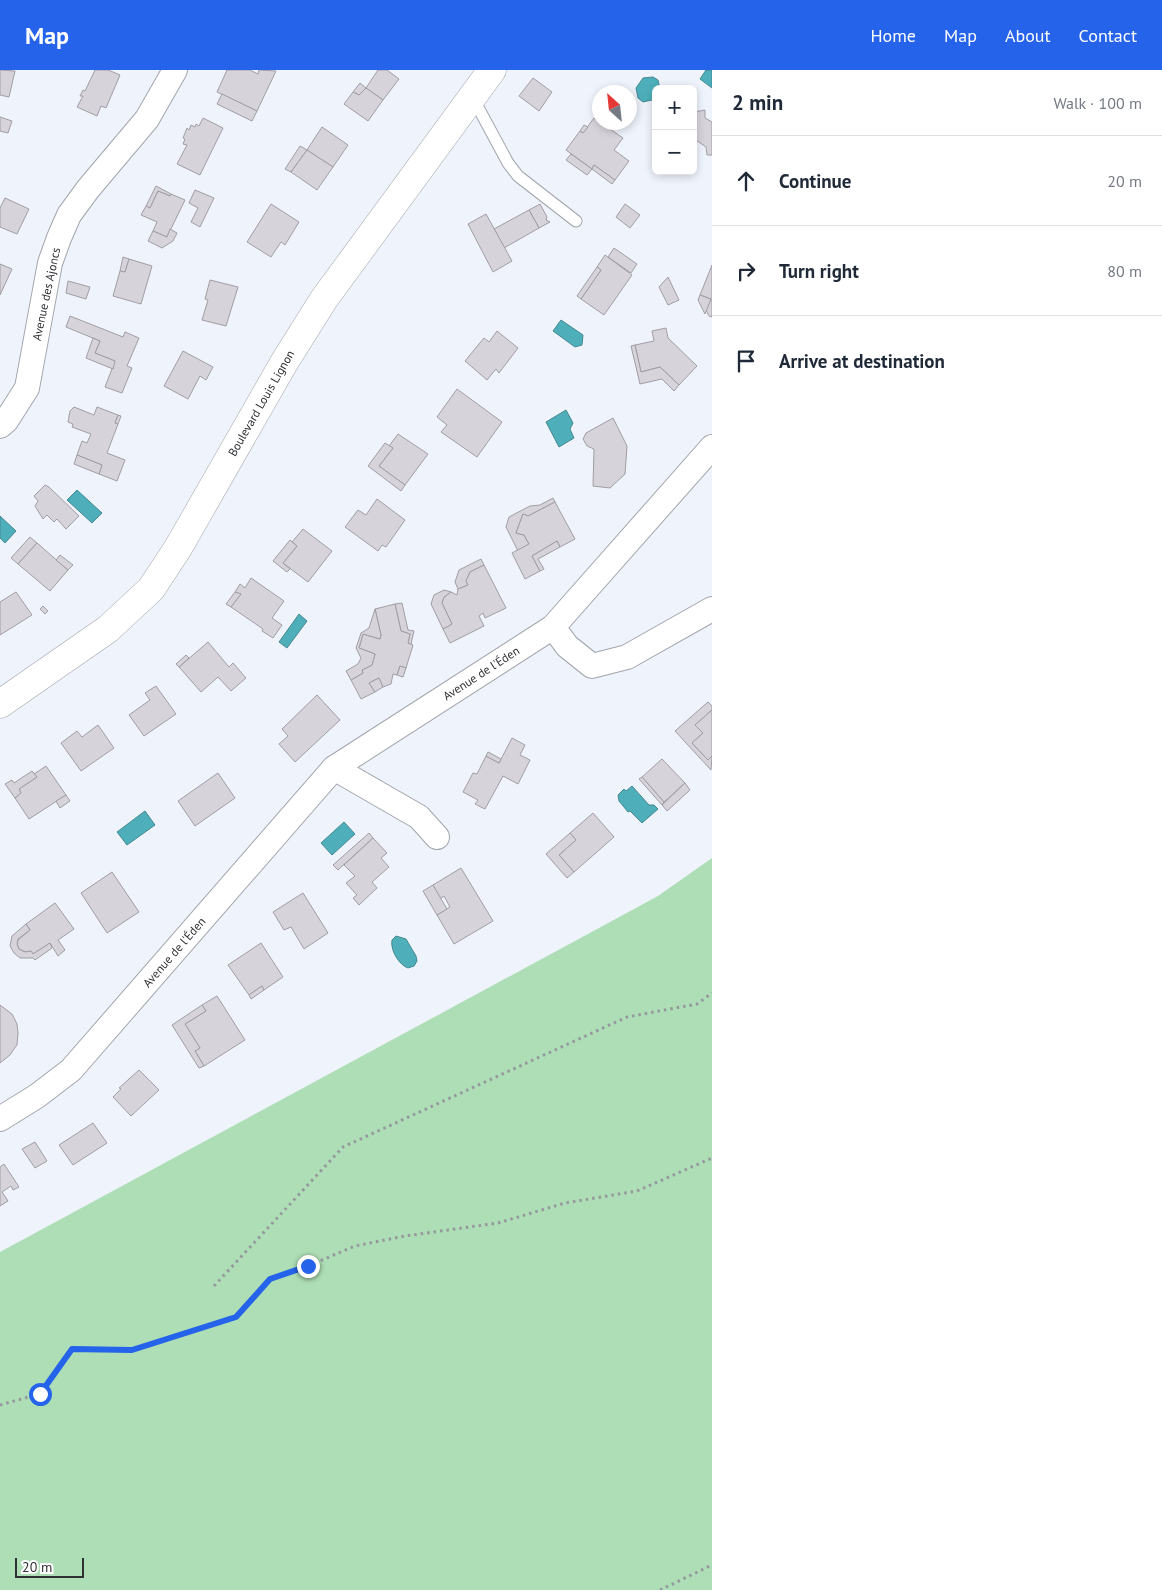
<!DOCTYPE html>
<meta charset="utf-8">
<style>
body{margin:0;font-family:"PT Sans",sans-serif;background:#f6f6f7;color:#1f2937}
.controls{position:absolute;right:15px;top:15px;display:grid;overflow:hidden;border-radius:8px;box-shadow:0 2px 8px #0003}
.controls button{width:45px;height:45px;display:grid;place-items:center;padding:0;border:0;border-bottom:1px solid #e0e1e3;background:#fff;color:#1f2937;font:25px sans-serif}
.compass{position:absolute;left:592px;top:15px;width:45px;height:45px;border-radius:50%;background:#fff;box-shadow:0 2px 8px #0003;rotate:333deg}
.scale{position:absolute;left:15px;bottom:12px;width:69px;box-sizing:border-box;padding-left:5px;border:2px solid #2e3033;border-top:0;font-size:14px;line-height:18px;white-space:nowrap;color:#2e3033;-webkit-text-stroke:4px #fff;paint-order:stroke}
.stop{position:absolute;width:15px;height:15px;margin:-11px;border:4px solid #2563eb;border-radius:50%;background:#fff}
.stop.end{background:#2563eb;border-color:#fff;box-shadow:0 1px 5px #0008}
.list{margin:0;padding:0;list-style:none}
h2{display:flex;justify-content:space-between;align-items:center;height:65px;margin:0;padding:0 20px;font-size:21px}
h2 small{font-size:16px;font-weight:400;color:#747a83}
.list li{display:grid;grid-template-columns:32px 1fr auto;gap:15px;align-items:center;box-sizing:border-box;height:90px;padding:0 20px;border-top:1px solid #e0e1e3}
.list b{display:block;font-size:19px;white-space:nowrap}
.list em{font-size:16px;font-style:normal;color:#747a83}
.icon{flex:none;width:28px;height:28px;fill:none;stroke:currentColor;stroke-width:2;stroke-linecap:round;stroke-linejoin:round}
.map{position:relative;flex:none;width:712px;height:1520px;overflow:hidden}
header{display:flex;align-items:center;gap:30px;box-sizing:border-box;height:70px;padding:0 25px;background:#2563eb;color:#fff}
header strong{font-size:24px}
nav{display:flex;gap:28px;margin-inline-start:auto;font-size:18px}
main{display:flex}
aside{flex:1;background:#fff}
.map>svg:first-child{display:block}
</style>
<header>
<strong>Map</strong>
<nav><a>Home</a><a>Map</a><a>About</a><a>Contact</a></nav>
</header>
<main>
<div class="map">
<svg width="712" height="1520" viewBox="0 0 712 1520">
<rect width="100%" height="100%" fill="#eff3fb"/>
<path fill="#aedeb5" d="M712,788V1520H0V1182L658,826Z"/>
<g fill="#4eafba" stroke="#448992">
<path d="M706,0H712V18L700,9Z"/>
<path d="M653,7L658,10L660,19H656V26L652,30L643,32L638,28L636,18L643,8Z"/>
<path d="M561,250L583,265L582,275L575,277L553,261Z"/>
<path d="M566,340L573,353L570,359L574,368L559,377L546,352Z"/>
<path d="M77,420L102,443L92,453L67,430Z"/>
<path d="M0,446L16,461L5,473L0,468Z"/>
<path d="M299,544L307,551L287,578L279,572Z"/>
<path d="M632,716L649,735H654L658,739L642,753L630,741L628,742L619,731L618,725L624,719L626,721Z"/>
<path d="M145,741L155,755L127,775L117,762Z"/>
<path d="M344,752L355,764L332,785L321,773Z"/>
<path d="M396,866L406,869L416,886L417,891L414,896L408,898C399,895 390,880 392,870Z"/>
</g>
<g fill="#d7d3db" stroke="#a19da4">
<path d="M0,0L15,1L9,27L0,25Z"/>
<path d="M95,0H108L120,5L106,38L101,36L97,46L77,37L83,26H80L83,20L85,21Z"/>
<path d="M227,0H250L258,4L259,0L276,1L257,41L217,22Z"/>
<path d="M378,0H387L399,9L383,30L366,18Z"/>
<path d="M533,8L552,22L539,41L519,26Z"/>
<path d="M360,13L366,18L359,25L353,22Z"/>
<path d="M366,18L383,30L368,51L344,34L353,22L359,25Z"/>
<path d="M222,24L257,41L252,51L217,34Z"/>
<path d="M693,38L694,42L705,40V48L712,52V85H707L706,77L693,68Z"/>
<path d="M0,47L12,51L8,63L0,61Z"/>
<path d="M203,48L223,58L200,105L177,94L187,75L183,74L185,69L183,68L187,58L189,60L191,55L195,57L196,54L199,56Z"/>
<path d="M594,48L623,68L614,80L629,91L615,110L594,95L592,99L566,80L580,61L583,63Z"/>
<path d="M584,55L588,57L583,63L580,61Z"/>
<path d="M322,57L348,75L333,97L307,80Z"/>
<path d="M300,76L307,80L291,102L285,99Z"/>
<path d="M307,80L333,97L317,120L291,102Z"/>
<path d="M571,84L592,99L587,105L566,90Z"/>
<path d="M594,95L615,110L612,114L592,99Z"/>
<path d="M156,116L171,124L170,126L158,121L150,138L146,136Z"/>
<path d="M195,120L214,128L200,157L191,152L198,138L189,133Z"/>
<path d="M158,121L170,126L171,124L185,130L167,167L153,161L157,152L141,145L146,136L150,138Z"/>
<path d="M5,128L29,139L17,164L0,157V138Z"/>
<path d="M271,134L299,152L285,175L281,172L271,187L247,172Z"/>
<path d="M540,134L547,147L546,150L550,152L539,158L529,140Z"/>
<path d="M625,134L640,145L630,158L616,147Z"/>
<path d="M529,140L539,158L504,178L494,159Z"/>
<path d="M486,144L512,191L493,202L468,154Z"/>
<path d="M170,159L177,163L173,171L162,178L148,171L153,161L167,167Z"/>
<path d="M614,178L637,194L631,203L608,187Z"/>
<path d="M605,185L632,205L604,245L581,229L601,200L597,197Z"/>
<path d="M123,187L129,189L125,202L120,201Z"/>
<path d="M129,189L152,196L141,234L113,226L120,201L125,202Z"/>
<path d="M0,194L12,199L0,225Z"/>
<path d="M712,195V247L709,246L706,240L711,229L700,225Z"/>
<path d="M597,197L601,200L581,229L577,226Z"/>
<path d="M668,207L679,230L668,235L659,217Z"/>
<path d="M210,210L238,217L226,256L202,250L208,230L205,229Z"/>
<path d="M68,211L90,217L86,229L66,223Z"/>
<path d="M700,225L711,229L705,244L698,230Z"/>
<path d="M70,246L123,267L125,262L139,268L127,296L132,298L122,323L105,317L115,291L95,283L100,271L66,257Z"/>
<path d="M666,258L668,268L697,296L679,315L660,297L641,302L635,275L654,271L652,261Z"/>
<path d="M497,261L518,278L499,303L496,299L487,310L465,291L484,268L489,272Z"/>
<path d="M93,268L100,271L95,283L115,291L113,299L86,288Z"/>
<path d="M635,275L641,302L660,297L679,315L674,321L662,309L640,314L631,276Z"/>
<path d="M183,281L213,297L206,310L200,306L188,329L164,316Z"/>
<path d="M457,319L502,352L477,387L441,362L447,355L437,347Z"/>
<path d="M74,337L94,345L97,337L118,345L115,353L118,354L107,383L125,390L117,411L99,404L102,395L77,385L82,371L87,373L91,364L72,357L73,354L68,352L70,341Z"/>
<path d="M118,345L121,346L118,354L115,353Z"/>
<path d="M613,348L627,376L625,404L610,418L593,416L594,379L587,376L583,369L586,363Z"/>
<path d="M398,364L428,384L405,415L379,396L393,378L389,376Z"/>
<path d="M385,373L393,378L379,396L405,415L401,421L368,396Z"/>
<path d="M77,385L102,395L99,404L74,394Z"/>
<path d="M45,415L49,417L79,446L66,459L57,449L54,452L47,445L43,449L35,436L38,431L34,426Z"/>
<path d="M553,428L555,432L528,446L523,444L516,463L524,465L529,474L518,481L506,457L509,447L530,436L540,435Z"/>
<path d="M377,429L405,450L386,477L382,475L378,481L345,457L358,440L366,445Z"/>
<path d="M555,432L575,469L560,477L557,471L532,486L540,501L525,509L512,483L529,474L524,465L516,463L523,444L528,446Z"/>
<path d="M303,459L332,481L308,512L283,493L297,476L292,472Z"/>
<path d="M30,467L37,473L18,494L11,488Z"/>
<path d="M290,470L297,476L283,493L290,499L287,502L273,491Z"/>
<path d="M557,471L560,477L538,489L544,499L540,501L532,486Z"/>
<path d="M37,473L68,500L50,521L18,494Z"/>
<path d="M60,485L73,495L68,500L56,490Z"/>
<path d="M481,489L484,495L470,502L466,511L468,515L458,519L455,512L459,500Z"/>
<path d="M484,495L506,538L485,548L483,543L479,546L484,556L450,573L443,559L452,554L442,533L444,527L451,522L457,525L458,519L468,515L466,511L470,502Z"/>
<path d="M251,508L284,531L272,548L282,555L273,568L262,561L263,559L231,537L241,524L235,522L240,514L245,518Z"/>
<path d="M444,520L451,522L444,527L442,533L452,554L443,559L431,534L434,525Z"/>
<path d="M16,522L32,545L0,565V532Z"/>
<path d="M235,522L241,524L231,537L226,534Z"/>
<path d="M402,533L408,560L414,561L411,574L408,573L410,564L401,561L395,534Z"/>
<path d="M395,534L401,561L410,564L408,573L413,575L406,598L400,596L397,605L393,604L391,614L383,617L379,608L369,613L375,622L361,629L351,610L363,603L362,600L372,595L375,584L359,578L363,564L380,569L381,565L375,539Z"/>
<path d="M43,536L48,541L45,544L40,539Z"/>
<path d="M375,539L381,565L380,569L363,564L359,578L375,584L372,595L362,600L363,603L351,610L346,601L358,594L361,588L356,578L361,563L369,558Z"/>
<path d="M208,572L229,597L233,593L246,608L231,621L218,607L201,622L179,597Z"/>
<path d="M186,585L189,588L179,597L176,594Z"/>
<path d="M400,596L406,598L403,607L397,605Z"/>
<path d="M379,608L383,617L375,622L369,613Z"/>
<path d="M156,616L176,644L144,666L129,645L150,630L145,623Z"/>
<path d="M317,625L340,650L295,692L279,674L288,666L282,659Z"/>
<path d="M708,632L712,636V640L695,655L703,663L692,673L708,690L712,686L711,700L675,661Z"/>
<path d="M712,640V686L708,690L692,673L703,663L695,655Z"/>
<path d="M98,655L114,678L81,701L61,673L77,661L82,667Z"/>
<path d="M512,668L525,675L520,685L530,690L518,714L503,706L485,739L475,734L478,730L463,722L473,703L477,704L486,686L499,693Z"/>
<path d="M488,682L501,689L499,693L486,686Z"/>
<path d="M662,689L685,713L664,732L642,707Z"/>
<path d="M46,696L66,725L29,749L15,728L21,723L19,719L37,707L34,704Z"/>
<path d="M32,701L37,707L19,719L21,723L15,728L5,714L12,710L14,713Z"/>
<path d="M218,703L235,728L195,756L178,731Z"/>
<path d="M642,707L664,732L662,735L639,709Z"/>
<path d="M685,713L690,720L667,741L662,735Z"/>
<path d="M66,725L70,731L60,738L56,731Z"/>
<path d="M593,743L614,767L574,802L559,785L576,770L570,763Z"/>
<path d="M369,763L373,768L338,800L333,795Z"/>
<path d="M570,763L576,770L559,785L574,802L567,808L546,784Z"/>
<path d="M373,768L387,783L381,788L389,797L372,812L377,818L359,835L353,828L357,825L346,813L355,806L344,795Z"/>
<path d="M461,798L493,851L454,874L437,845L450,837L444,826L440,829L433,815Z"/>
<path d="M112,802L139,842L107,863L81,823Z"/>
<path d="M433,815L447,839L437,845L423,821Z"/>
<path d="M303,823L328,863L304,879L291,857L284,860L273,842Z"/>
<path d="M55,833L74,859L58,870L65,880L58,886L50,873L33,884L31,881L27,882L20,880L17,875L18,870L30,860L26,854Z"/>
<path d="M26,854L30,860L18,869L17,874L19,879L25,882L31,881L33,884L50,873L52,878L35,890L33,888H20L14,883L10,876L12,866Z"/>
<path d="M261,873L283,907L264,920L262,916L249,925L228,895Z"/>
<path d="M262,916L264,920L251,929L249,925Z"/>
<path d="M217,926L245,970L204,996L195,981L200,978L185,954L206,941L202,935Z"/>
<path d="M0,935L12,944L17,954L18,963L17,975L14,979L10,985L0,993Z"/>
<path d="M202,935L206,941L185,954L200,978L195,981L204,996L199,998L172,955Z"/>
<path d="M139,1000L159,1020L131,1046L113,1027L121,1019L119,1018Z"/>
<path d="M93,1053L107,1073L73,1095L59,1075Z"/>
<path d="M35,1072L47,1091L35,1098L22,1079Z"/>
<path d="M4,1094L19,1117L13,1120L11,1116L2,1122L8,1131L0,1136V1097Z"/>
</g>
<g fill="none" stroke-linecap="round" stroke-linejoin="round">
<defs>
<path id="lane" d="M473,28L508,93L518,106L576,151"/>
<g id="street">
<path d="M0,356L6,351L27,318L50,193L59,168L69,145L88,119L147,49L175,0"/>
<path d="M553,557L567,576L592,596L627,587L712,539"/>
<path d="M334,698L419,747L437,767"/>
<path d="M0,1049L37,1026L71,1000L334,698L553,557L712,377"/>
</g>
<path id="secondary" d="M0,634L108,559L151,519L178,478L285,291L324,229L492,0"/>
</defs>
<use href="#lane" stroke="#a1a5ac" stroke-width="13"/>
<use href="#street" stroke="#a1a5ac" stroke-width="26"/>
<use href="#secondary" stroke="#a1a5ac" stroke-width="29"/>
<g stroke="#95989d" stroke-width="3" stroke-dasharray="2.5 4" stroke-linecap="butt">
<path d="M214,1216L343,1077L627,947L697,934L712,923"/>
<path d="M0,1335L39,1324L72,1279L132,1280L236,1247L270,1209L308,1196L355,1176L405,1166L498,1153L565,1133L637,1121L712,1088"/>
<path d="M660,1520L712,1495"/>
</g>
<use href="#lane" stroke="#fff" stroke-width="11"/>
<use href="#street" stroke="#fff" stroke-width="24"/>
<use href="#secondary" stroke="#fff" stroke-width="28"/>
</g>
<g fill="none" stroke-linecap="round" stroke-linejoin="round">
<path stroke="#2563eb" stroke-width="6" d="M40,1324L72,1279L132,1280L236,1247L270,1209L308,1196"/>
</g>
<g text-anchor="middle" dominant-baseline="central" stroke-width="4.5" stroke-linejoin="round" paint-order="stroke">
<g font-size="12" fill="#2e3033" stroke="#fff">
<text transform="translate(46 224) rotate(-78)">Avenue des Ajoncs</text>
<text transform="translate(261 333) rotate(-60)">Boulevard Louis Lignon</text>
<text transform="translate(481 603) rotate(-33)">Avenue de l'Éden</text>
<text transform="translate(174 882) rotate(-49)">Avenue de l'Éden</text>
</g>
</g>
</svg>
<div class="controls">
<button>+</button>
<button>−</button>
</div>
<svg class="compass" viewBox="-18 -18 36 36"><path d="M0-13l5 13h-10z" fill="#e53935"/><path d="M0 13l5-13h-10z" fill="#747a83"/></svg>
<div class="scale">20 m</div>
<div class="stop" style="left:40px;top:1324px"></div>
<div class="stop end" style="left:308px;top:1196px"></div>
</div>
<aside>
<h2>2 min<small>Walk · 100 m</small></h2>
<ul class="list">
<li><svg class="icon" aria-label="ahead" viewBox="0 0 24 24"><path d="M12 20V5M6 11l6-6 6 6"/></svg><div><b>Continue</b></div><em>20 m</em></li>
<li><svg class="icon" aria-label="right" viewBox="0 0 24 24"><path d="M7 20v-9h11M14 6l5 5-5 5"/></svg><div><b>Turn right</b></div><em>80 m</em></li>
<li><svg class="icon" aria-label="arrive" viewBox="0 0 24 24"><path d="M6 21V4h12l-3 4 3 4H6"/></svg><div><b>Arrive at destination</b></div></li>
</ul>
</aside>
</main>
